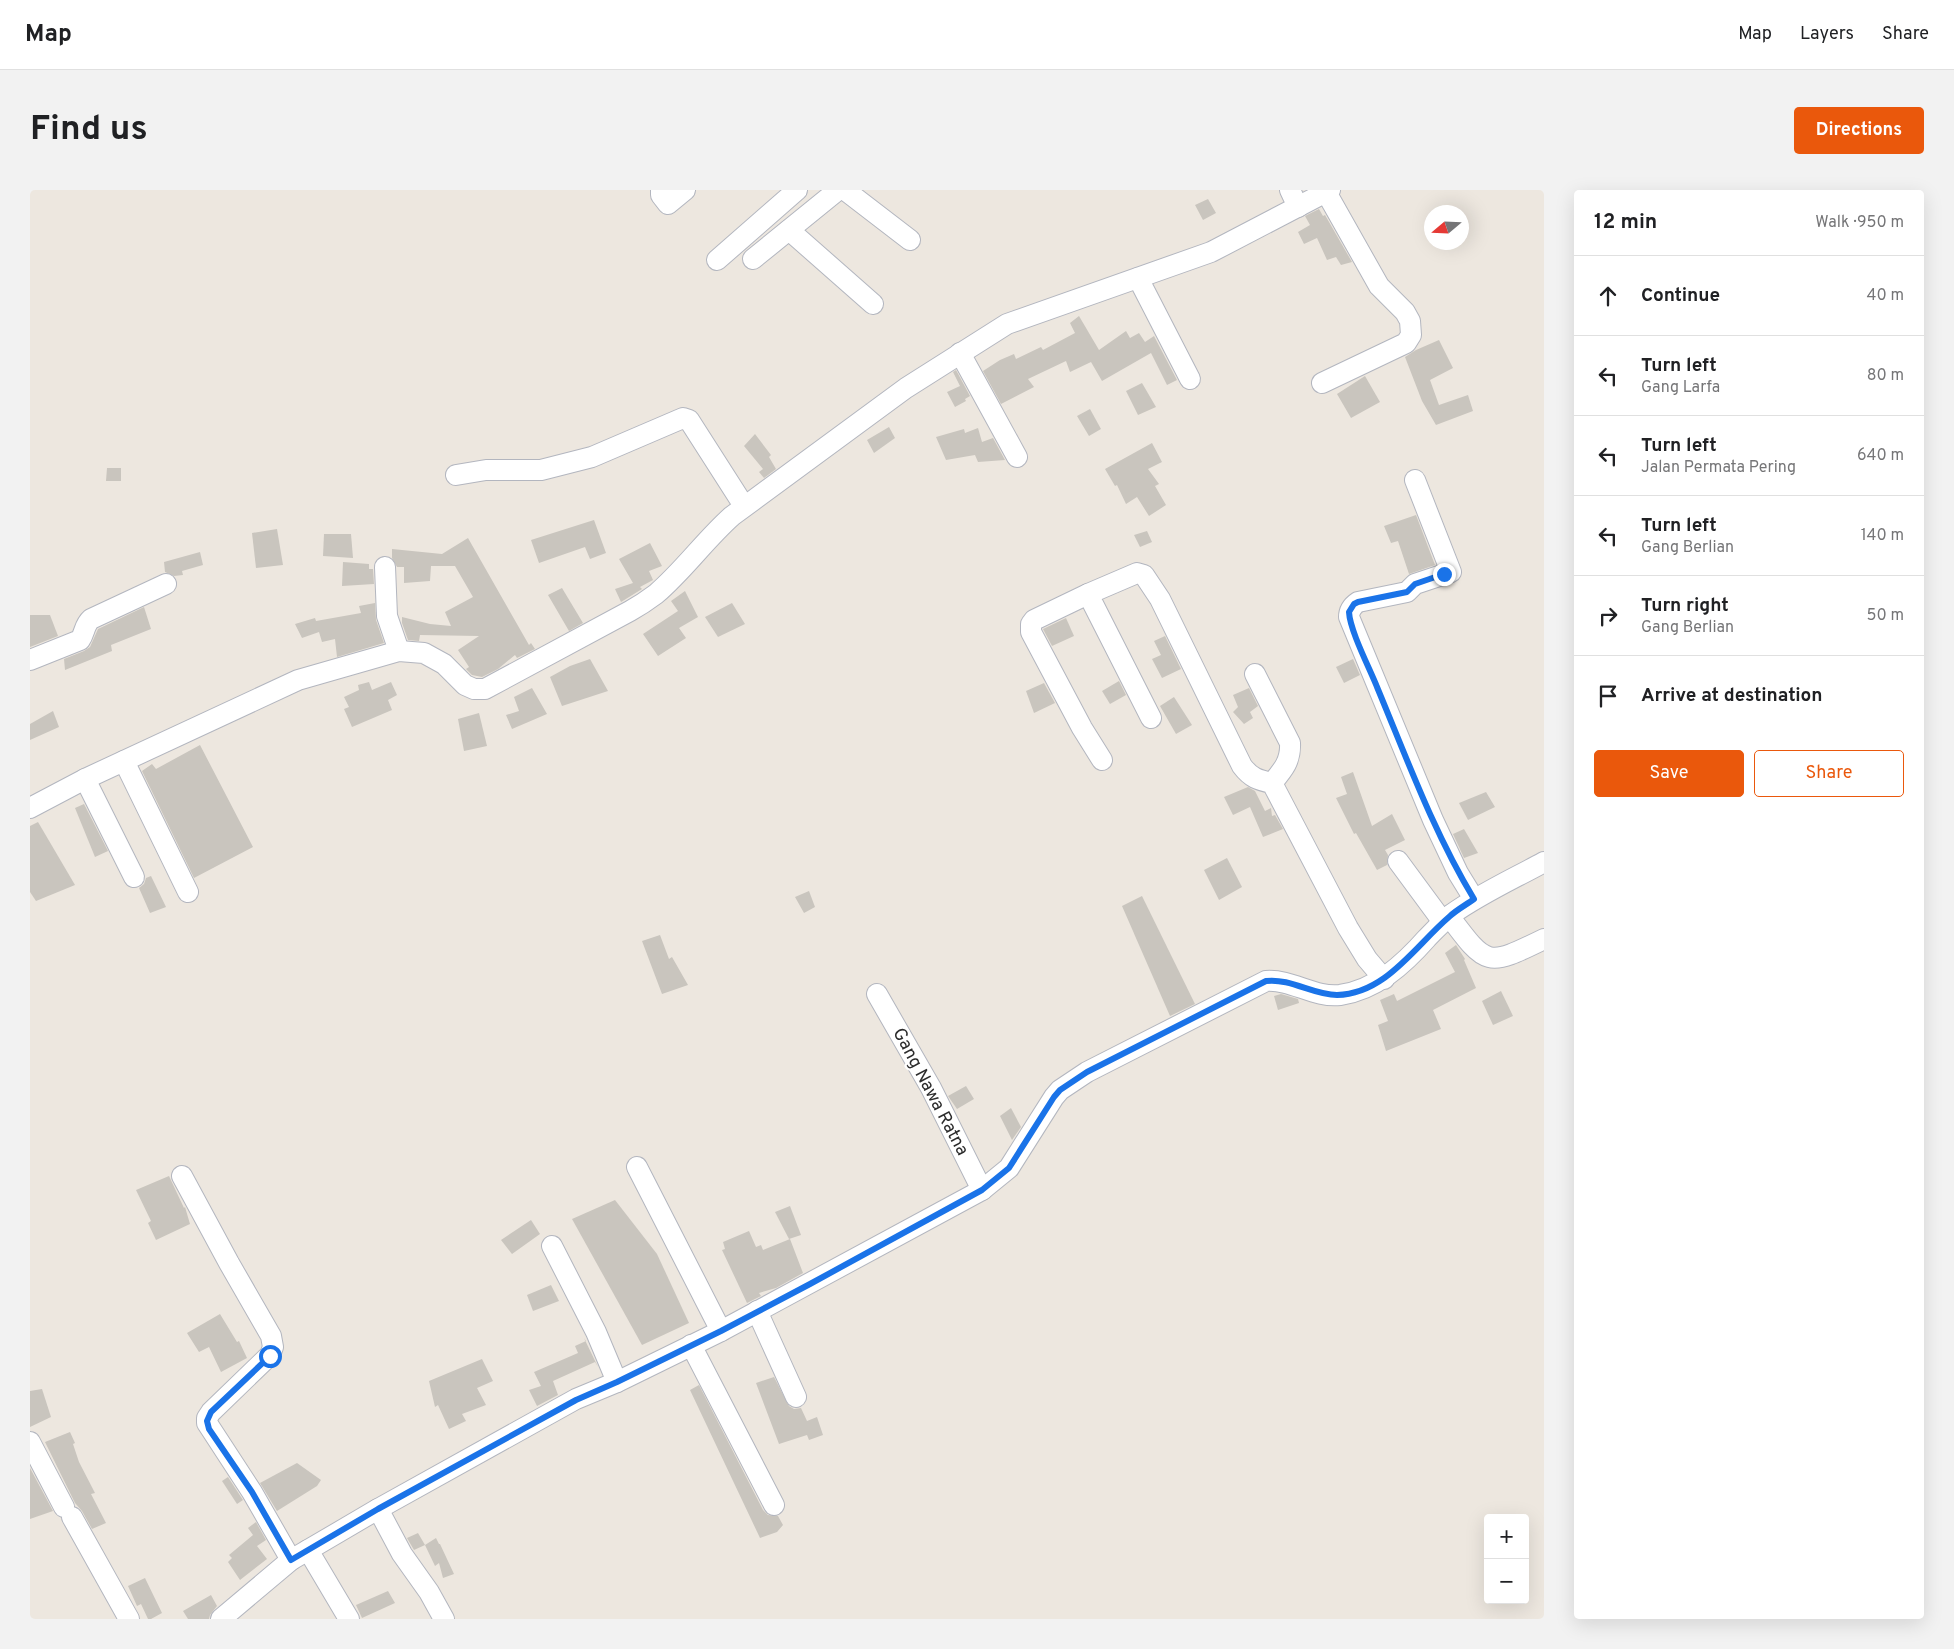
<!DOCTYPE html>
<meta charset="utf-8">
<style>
body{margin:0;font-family:Overpass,sans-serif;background:#f2f2f2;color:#202124}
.controls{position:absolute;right:15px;bottom:15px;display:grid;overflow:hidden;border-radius:5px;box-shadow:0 5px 20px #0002}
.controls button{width:45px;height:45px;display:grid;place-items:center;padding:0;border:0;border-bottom:1px solid #e0e0e0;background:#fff;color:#202124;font:25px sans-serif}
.compass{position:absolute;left:1394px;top:15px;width:45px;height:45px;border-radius:50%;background:#fff;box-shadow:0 5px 20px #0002;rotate:251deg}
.stop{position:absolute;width:15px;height:15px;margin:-11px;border:4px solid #1a73e8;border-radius:50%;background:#fff}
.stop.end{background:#1a73e8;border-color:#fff;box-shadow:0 1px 5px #0008}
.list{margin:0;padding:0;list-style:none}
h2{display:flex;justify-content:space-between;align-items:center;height:65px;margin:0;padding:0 20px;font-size:21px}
h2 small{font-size:16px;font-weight:400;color:#757577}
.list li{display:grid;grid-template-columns:32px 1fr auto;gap:15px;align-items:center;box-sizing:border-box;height:80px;padding:0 20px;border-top:1px solid #e0e0e0}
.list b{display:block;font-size:19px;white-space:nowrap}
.list p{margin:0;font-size:16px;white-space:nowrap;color:#757577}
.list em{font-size:16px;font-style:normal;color:#757577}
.actions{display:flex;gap:10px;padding:15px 20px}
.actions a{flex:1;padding:11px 0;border:1px solid #ea580c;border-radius:5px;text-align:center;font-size:18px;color:#ea580c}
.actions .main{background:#ea580c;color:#fff}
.icon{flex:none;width:28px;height:28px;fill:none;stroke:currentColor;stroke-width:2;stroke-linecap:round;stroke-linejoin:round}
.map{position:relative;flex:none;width:1514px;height:1429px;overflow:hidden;border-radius:5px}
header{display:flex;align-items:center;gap:30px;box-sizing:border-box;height:70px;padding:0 25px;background:#fff;border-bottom:1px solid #e0e0e0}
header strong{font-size:24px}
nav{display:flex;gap:28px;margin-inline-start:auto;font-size:18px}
.intro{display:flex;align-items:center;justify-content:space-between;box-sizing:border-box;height:120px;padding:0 30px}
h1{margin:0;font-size:35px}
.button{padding:12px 22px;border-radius:5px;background:#ea580c;color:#fff;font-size:18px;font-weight:700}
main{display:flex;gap:30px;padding:0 30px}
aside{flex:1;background:#fff;border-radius:5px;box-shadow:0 5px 20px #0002}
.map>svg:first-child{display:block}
</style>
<header>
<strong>Map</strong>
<nav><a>Map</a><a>Layers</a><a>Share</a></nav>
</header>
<div class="intro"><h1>Find us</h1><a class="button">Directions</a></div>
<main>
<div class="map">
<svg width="1514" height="1429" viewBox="0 0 1514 1429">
<rect width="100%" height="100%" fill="#ede7df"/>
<g fill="#c9c5be">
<path d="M1178,9L1186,23L1173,30L1165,15Z"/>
<path d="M1289,19L1293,26L1295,25L1322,72L1311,75L1306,67L1297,70L1287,48L1274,54L1268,42L1280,35L1275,26Z"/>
<path d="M1049,126L1069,160L1096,141L1100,148L1109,143L1115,152L1124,146L1147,190L1137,195L1121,163L1072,191L1061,172L1040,182L1036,171L998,189L1004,197L971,214L953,181L970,170L984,164L986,169L1011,157L1013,160L1045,143L1040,133Z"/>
<path d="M1409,150L1423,178L1400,190L1409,215L1438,205L1443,221L1406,235L1392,211L1375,167L1386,160Z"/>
<path d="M926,180L940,206L935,209L936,211L925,217L917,202L930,196L923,182Z"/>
<path d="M1335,186L1350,212L1321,228L1307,204Z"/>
<path d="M1112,193L1126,217L1108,225L1096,201Z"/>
<path d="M1060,219L1071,239L1059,246L1047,226Z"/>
<path d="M859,237L865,248L844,263L837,250Z"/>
<path d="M948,238L952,252L963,248L975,270L948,272L945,265L916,270L906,247L934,239L935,243Z"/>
<path d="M725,244L741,265L739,267L746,279L734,288L729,282L733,279L714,256Z"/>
<path d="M1122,253L1132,272L1118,279L1129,294L1125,296L1136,315L1119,326L1107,307L1096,314L1087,295L1085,296L1075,279Z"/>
<path d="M77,278H91V291H76Z"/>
<path d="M1386,325L1405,375L1379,384L1368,351L1361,353L1354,336Z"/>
<path d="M564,330L576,363L560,369L555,357L509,373L501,350Z"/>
<path d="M247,339L253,375L226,378L222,343Z"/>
<path d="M1117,341L1122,352L1110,357L1104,345Z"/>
<path d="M294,344H321L323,368L293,366Z"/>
<path d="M438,348L499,455L501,453L505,459L487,468L485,465L468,479L452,487L442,485L436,479L439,477L428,460L449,446L390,445L389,451L378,450L372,433V427L400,434L421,436L415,422L443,407L425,376H401L400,391L374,393V377H367L362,368V359L412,364Z"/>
<path d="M620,353L632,376L619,381L623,390L610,397L612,399L591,412L585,399L603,393L589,369Z"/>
<path d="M170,362L173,375L152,381L153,385L144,386L135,382L134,372Z"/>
<path d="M313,372L339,374V379H343L344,394L312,396Z"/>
<path d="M532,398L553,433L539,441L518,405Z"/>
<path d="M655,401L668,427L649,438L656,448L628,466L613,444L648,421L641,411Z"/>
<path d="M345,413L346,430L354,453L307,467L305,449L292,452L289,442L272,448L265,434L285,428L286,431L331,423L329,416Z"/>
<path d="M702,413L715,434L688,447L675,427Z"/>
<path d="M114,417L121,439L81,455L82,461L35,480L34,469L54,461L60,457L68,439Z"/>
<path d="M0,425H20L28,446L0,457Z"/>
<path d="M1036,428L1044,446L1022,456L1013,439Z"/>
<path d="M1135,446L1151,479L1132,488L1122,469L1131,465L1124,451Z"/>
<path d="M560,469L578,501L532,516L520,487L540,476Z"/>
<path d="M1323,469L1330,485L1314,493L1306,477Z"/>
<path d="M1089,491L1096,505L1080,514L1072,501Z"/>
<path d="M339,492L342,500L361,492L367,505L358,510L362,520L322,537L314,519L319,517L314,507L329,500L328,495Z"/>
<path d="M1014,493L1025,513L1004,523L996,501Z"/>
<path d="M502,498L517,524L482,539L476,525L489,521L484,507Z"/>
<path d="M1219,498L1228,516L1220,522L1223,528L1214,534L1203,522L1208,517L1203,505Z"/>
<path d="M1144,507L1162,535L1146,544L1130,516Z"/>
<path d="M23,521L29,537L0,550V534Z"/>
<path d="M449,523L457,556L434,561L428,529Z"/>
<path d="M170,555L223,657L164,688L112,581L122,574L126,579Z"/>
<path d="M1323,582L1342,636L1362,624L1375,650L1355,660L1358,665L1357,675L1347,680L1326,643L1324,644L1306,608L1317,604L1311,587Z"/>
<path d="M1218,597L1225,601L1235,621L1241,618L1242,626L1245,625L1253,639L1233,647L1220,617L1203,625L1194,607Z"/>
<path d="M1456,602L1465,617L1438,630L1429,613Z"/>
<path d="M54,614L78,661L65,667L45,618Z"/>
<path d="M8,632L45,695L6,711L0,702V636Z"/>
<path d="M1434,639L1448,663L1434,668L1423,644Z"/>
<path d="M1197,668L1212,697L1189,710L1174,680Z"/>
<path d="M121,686L136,717L120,723L109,698L114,694L116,688Z"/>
<path d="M779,701L785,717L774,723L765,707Z"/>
<path d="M1112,706L1165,814L1140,826L1092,716Z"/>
<path d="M630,745L639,769L642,767L658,795L632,804L612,751Z"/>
<path d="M1426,755L1435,769L1434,770L1446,798L1403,820L1411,839L1356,861L1348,835L1358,831L1350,810L1364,804L1367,811L1425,782L1415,763Z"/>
<path d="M1471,801L1483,826L1463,835L1452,811Z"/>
<path d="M1251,804L1268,809L1269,813L1248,820L1244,806Z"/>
<path d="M936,896L944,909L927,919L918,906Z"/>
<path d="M981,918L991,937L982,950L970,926Z"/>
<path d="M139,986L154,1018L155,1017L160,1034L126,1050L118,1033L121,1031L106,1000Z"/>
<path d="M585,1010L627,1064L659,1133L612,1155L542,1029Z"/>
<path d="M760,1016L771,1045L759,1049L745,1022Z"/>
<path d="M501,1030L510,1044L482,1064L471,1050Z"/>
<path d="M719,1041L726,1057L731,1055L733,1060L760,1049L773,1083L746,1098L729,1103L731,1106L717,1113L692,1060L695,1059L693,1052Z"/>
<path d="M521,1095L529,1111L503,1121L497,1105Z"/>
<path d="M190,1124L207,1152L209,1151L217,1168L191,1182L179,1157L169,1162L157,1143Z"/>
<path d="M554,1148L568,1177L565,1172L523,1191L528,1205L507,1216L499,1200L511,1196L504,1182L548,1163L545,1156L556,1151Z"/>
<path d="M452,1169L463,1191L447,1198L456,1215L432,1224L436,1231L419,1239L408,1215L405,1217L399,1191Z"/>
<path d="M744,1187L759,1216L764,1219L771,1218L777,1231L787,1227L793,1245L779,1250L777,1245L749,1254L726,1193Z"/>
<path d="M669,1195L733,1320L738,1325L748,1326L753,1335L747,1342L730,1348L660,1200Z"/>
<path d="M12,1199L21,1227L0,1237V1201Z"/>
<path d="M40,1242L45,1253L43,1254L49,1272L65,1303L61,1304L76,1333L62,1339L52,1321L45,1313L15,1252Z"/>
<path d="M267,1273L291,1290L287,1296L247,1321L230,1293Z"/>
<path d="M0,1278L23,1321L0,1329Z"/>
<path d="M198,1287L213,1310L207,1314L192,1291Z"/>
<path d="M226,1332L236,1350L227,1356L237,1369L210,1390L198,1372L202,1368L199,1365L223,1345L218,1338Z"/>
<path d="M388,1343L395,1355L384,1360L377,1348Z"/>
<path d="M406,1348L409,1354H410L424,1384L413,1388L409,1373L405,1376L395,1355Z"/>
<path d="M115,1388L132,1423L121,1429H118L111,1414L107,1416L98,1396Z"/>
<path d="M358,1401L365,1413L332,1428L326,1415Z"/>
<path d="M181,1405L187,1416L180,1425L179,1429H158L153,1421Z"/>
</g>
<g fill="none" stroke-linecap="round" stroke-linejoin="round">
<defs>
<g id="minor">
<path d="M631,0V5L638,14L655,0"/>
<path d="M815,0L880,50"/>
<path d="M1260,0L1268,17"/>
<path d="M759,40L843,114"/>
<path d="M723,69L808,0"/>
<path d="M687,70L767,0"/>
<path d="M1108,88L1160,189"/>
<path d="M930,163L987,267"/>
<path d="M1292,193L1376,153L1381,145L1380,131L1375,122L1349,96L1296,2"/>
<path d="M426,285L456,280H511L562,267L653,228L659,230L714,316"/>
<path d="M1385,290L1421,382L1385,394L1377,402L1328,412C1322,416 1319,421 1319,427L1403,630L1428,683L1444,709"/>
<path d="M355,377L357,426L369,461"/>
<path d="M1058,404L1004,430L1001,434V442L1052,538L1072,570"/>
<path d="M0,470L50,450C55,443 54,435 61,429L136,394"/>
<path d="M1225,484L1260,553C1261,571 1253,580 1242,593"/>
<path d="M1121,528L1058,404L1107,383L1114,385L1130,409L1212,576C1221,588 1228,590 1242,593L1318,738L1337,769L1354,789"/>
<path d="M94,571L158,702"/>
<path d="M55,589L104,687"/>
<path d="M0,618L55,589L268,490L369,461L394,463L414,474L435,495L444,499H455L600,421C609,416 618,410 626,404C654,380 675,350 702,326L876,198L977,134L1181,62L1300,0"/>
<path d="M1368,671L1413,732"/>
<path d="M1419,726C1457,777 1457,777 1514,749"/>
<path d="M847,804L901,898L952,1000"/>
<path d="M607,977L691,1141"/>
<path d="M152,986L199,1073L241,1146L243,1157L240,1165L181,1222L177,1228V1233L222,1302L261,1370"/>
<path d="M522,1056L566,1142L587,1192"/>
<path d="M727,1121L766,1207"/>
<path d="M661,1155L744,1315"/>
<path d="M0,1252L34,1317"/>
<path d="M348,1319L372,1364L399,1402L414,1429"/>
<path d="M42,1327L99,1429"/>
<path d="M278,1360L319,1429"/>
<path d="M191,1429L261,1370L348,1319L546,1209L587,1192L691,1141L952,1000L979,978L1024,907L1030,900L1057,882L1236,791C1262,789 1284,808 1310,805C1346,800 1374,774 1397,748C1405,740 1413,731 1422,724C1450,704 1483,689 1514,672"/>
</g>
</defs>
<use href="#minor" stroke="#b3b6bf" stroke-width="22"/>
<use href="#minor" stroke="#fff" stroke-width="20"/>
</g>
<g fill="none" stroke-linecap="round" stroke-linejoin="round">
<path stroke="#1a73e8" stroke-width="6" d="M240,1166L181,1222L177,1231L179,1239L222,1302L261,1370L348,1319L546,1210L587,1192L691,1141L780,1094L952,1000L979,978L1024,907L1030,900L1057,882L1236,791C1261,788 1283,805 1307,805C1356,804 1386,755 1419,727C1426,720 1436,715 1444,709C1404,643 1377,569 1347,497C1340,479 1320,441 1319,422L1324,414L1328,412L1377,402L1385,394L1414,384"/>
</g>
<g text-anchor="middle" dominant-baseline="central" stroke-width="4.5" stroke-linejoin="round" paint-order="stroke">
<g font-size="18" fill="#2c2c2c" stroke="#fff">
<text transform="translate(900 902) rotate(62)">Gang Nawa Ratna</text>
</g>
</g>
</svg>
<div class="controls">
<button>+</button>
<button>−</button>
</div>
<svg class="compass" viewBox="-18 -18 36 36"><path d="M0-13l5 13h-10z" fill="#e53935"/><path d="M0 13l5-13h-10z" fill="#757577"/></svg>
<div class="stop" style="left:240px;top:1166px"></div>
<div class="stop end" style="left:1414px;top:384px"></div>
</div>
<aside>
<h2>12 min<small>Walk · 950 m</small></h2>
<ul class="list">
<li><svg class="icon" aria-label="ahead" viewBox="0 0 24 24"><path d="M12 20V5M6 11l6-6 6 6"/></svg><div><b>Continue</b></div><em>40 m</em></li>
<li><svg class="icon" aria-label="left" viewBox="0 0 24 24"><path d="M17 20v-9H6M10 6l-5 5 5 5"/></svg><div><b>Turn left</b><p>Gang Larfa</p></div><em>80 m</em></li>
<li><svg class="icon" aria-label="left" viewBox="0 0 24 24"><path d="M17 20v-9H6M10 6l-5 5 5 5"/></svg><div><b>Turn left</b><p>Jalan Permata Pering</p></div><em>640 m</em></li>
<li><svg class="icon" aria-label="left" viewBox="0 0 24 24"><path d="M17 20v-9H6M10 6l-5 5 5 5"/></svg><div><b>Turn left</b><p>Gang Berlian</p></div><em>140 m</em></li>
<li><svg class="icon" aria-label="right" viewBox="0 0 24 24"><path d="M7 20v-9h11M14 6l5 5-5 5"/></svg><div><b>Turn right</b><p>Gang Berlian</p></div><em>50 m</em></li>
<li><svg class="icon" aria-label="arrive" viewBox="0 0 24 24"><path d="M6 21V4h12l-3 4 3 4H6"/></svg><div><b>Arrive at destination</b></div></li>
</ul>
<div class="actions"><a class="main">Save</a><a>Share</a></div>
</aside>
</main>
